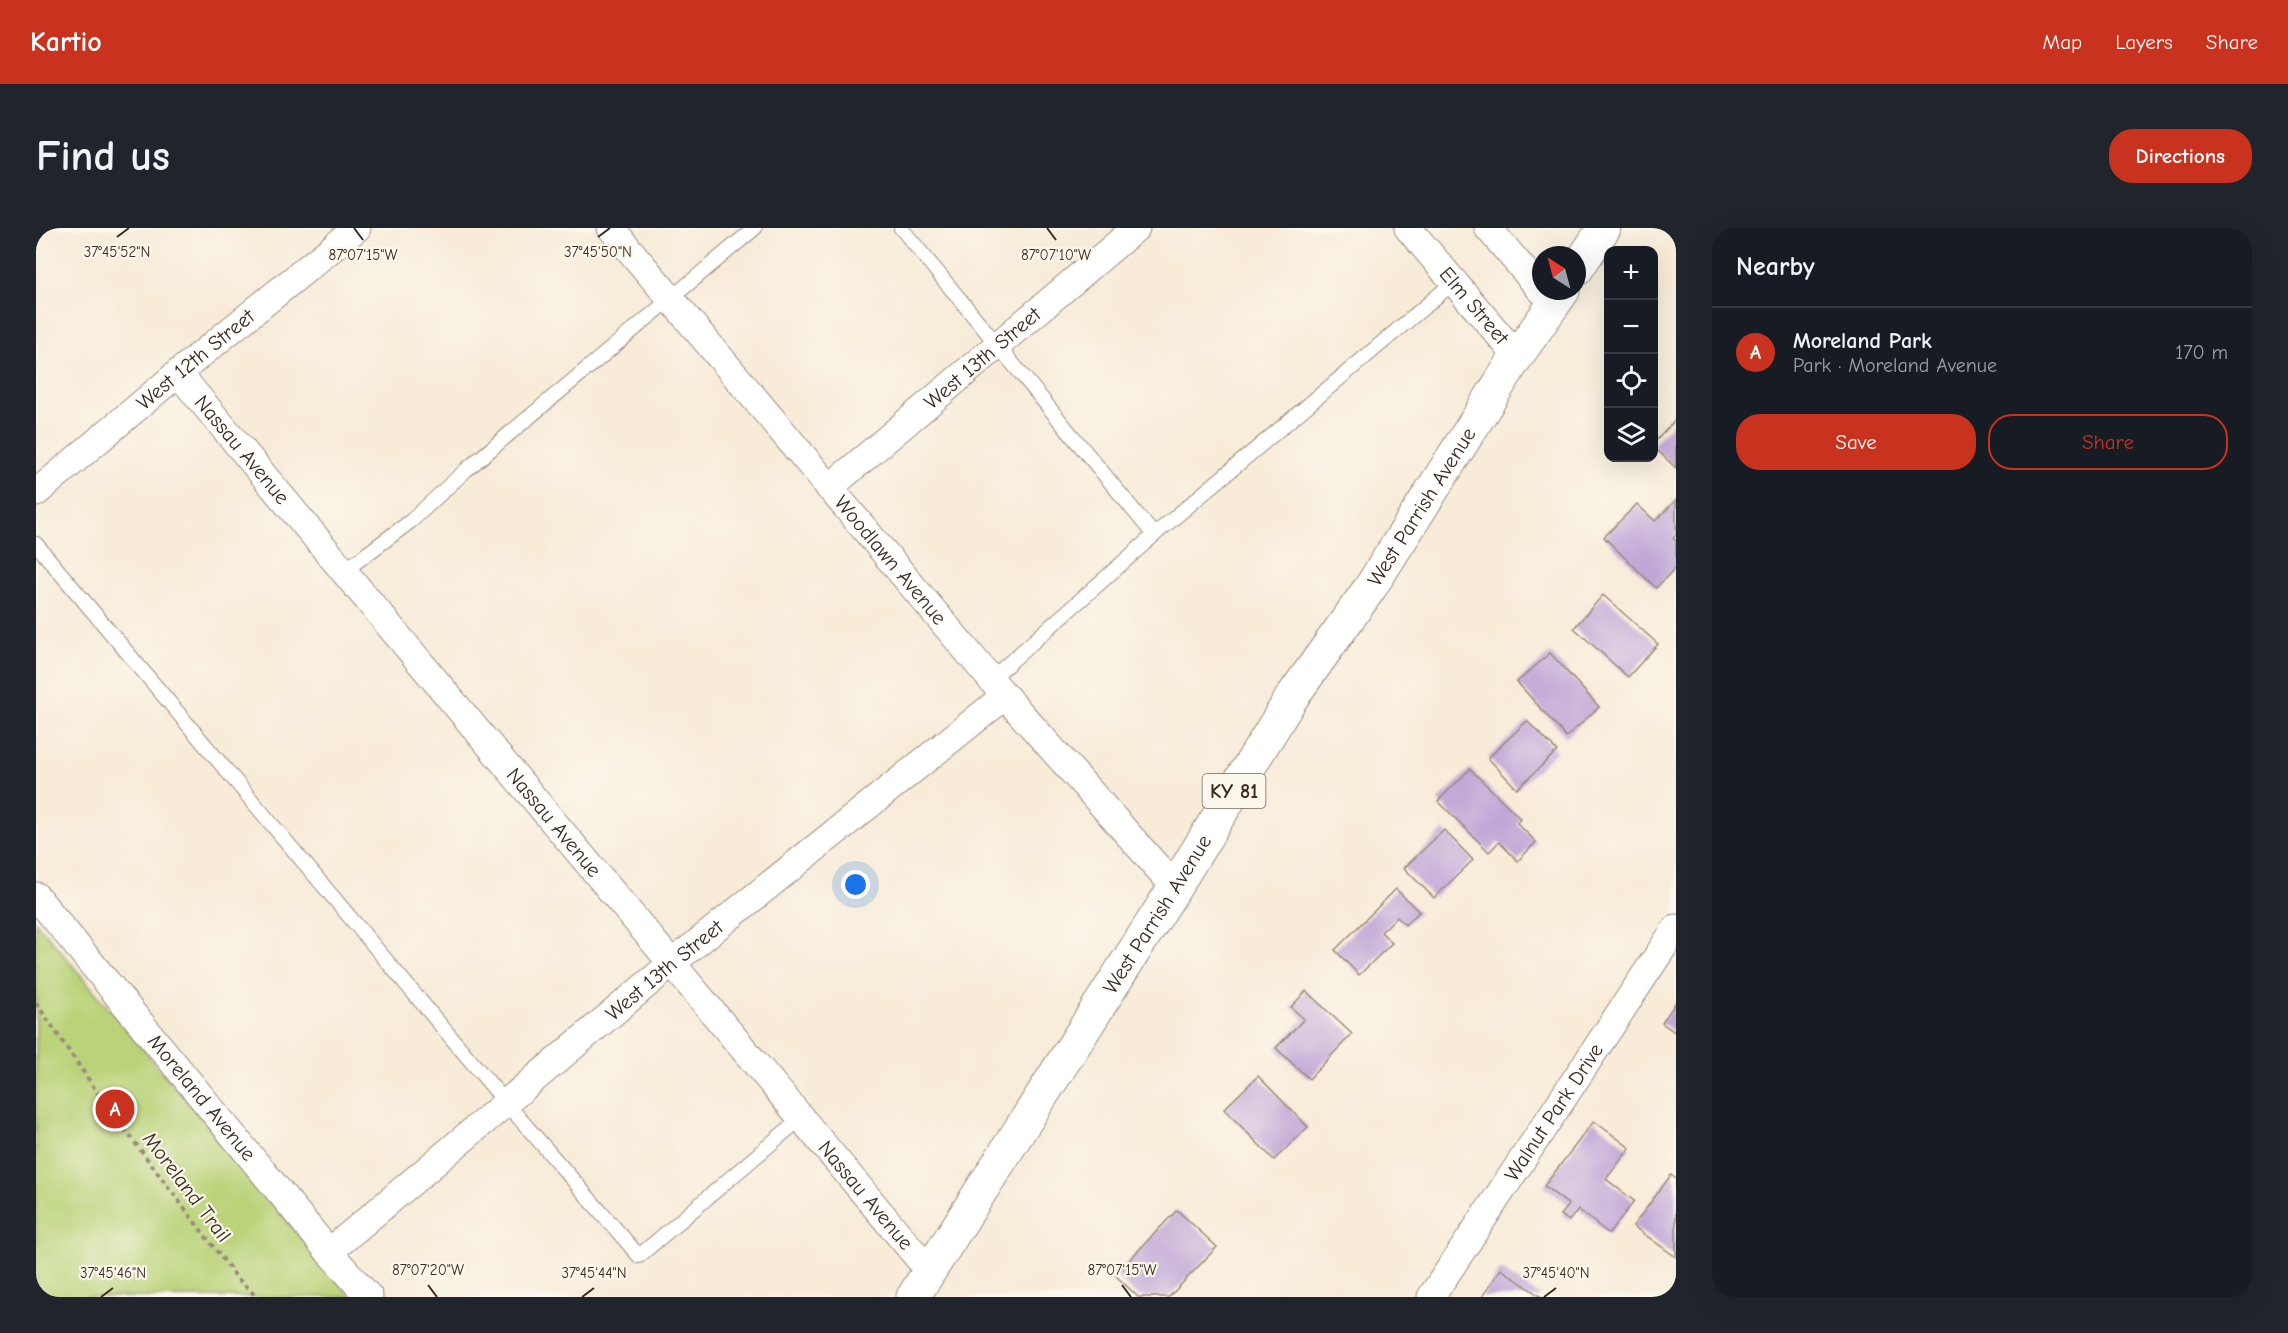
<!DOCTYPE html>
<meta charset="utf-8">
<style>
body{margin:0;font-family:"Comic Neue",sans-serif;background:#20242c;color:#f1f3f6}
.controls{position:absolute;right:18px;top:18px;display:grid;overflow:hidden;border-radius:12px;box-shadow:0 6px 24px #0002}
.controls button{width:54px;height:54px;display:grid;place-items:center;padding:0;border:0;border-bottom:2px solid #363941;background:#171b24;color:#f1f3f6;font:30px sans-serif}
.compass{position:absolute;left:1496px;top:18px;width:54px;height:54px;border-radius:50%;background:#171b24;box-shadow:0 6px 24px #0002;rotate:324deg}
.you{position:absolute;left:820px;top:657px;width:21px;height:21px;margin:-15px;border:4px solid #fff;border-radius:50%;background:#1a73e8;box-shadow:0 0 0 9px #1a73e833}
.badge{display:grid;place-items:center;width:39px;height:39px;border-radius:50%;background:#c8321e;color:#fff;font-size:20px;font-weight:700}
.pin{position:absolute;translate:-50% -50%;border:3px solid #fff;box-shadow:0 2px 6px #0006}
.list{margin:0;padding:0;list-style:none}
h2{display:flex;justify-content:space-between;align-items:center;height:78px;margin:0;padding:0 24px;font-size:26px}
h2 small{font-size:20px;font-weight:400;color:#9ea1a6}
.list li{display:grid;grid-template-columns:39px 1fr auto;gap:18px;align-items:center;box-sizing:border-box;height:90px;padding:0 24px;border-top:2px solid #363941}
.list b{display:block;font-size:22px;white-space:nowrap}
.list p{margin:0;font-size:20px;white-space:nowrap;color:#9ea1a6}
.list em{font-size:20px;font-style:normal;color:#9ea1a6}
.actions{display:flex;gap:12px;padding:18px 24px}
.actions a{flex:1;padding:14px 0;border:2px solid #c8321e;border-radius:24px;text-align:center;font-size:21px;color:#c8321e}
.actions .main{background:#c8321e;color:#fff}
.icon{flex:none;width:33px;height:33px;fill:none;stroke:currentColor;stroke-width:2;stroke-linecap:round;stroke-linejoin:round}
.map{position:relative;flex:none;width:1640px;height:1069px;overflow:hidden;border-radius:24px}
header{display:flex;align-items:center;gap:36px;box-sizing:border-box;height:84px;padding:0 30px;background:#c8321e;color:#fff}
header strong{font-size:28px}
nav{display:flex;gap:33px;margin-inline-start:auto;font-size:21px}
.intro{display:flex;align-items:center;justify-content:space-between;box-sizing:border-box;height:144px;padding:0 36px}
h1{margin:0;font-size:42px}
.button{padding:15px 27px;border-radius:24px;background:#c8321e;color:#fff;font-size:21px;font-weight:700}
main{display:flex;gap:36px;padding:0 36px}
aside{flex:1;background:#171b24;border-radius:24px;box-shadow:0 6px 24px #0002}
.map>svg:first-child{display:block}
</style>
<header>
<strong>Kartio</strong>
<nav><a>Map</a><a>Layers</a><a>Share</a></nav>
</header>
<div class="intro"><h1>Find us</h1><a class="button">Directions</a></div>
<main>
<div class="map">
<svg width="1640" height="1069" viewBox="0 0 1640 1069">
<rect width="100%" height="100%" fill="#fbf7ec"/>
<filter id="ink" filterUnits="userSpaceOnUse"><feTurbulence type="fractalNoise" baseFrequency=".0167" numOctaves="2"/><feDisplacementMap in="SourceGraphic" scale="12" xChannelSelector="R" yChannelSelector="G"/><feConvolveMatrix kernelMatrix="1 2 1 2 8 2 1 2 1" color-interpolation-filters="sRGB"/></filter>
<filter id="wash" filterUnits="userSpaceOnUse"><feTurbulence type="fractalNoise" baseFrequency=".008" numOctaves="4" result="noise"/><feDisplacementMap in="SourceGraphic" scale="24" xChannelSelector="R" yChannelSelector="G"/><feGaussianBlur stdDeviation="1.35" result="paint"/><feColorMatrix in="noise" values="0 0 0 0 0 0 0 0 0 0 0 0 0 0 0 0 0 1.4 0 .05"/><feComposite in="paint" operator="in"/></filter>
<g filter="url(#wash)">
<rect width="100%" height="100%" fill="#f8ebd8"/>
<path fill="#bad379" stroke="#7a7e4c" stroke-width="1.5" d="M0,694L315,1069H0Z"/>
<g id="blocks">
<g fill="#bfa6d7">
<path d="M1640,191V240L1618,219V215Z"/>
<path d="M1640,272V307L1637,310L1640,313V339L1620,360L1568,309L1601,276L1619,293Z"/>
<path d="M1567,367L1622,416L1592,449L1538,400Z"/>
<path d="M1514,425L1563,479L1530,509L1481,454Z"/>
<path d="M1491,493L1521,523L1481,561L1452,530Z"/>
<path d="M1434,541L1485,591L1481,595L1500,614L1482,633L1463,614L1453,624L1402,573Z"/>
<path d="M1408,602L1437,632L1398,670L1368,640Z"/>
<path d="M1360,661L1383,684L1369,697L1361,689L1345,704L1356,715L1323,747L1299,722Z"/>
<path d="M1270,763L1316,806L1273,851L1240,820L1268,791L1255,779Z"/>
<path d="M1640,774V805L1626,795Z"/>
<path d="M1222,848L1272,899L1238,932L1188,881Z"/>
<path d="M1558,893L1594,920L1570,951L1598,973L1573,1006L1542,981L1533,993L1525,987L1533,977L1508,958Z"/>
<path d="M1635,947L1640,951V1029L1597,998Z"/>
<path d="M1141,982L1181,1019L1133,1069H1102L1079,1047Z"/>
<path d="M1465,1041L1505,1069H1446Z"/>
</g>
</g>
</g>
<g filter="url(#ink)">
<use href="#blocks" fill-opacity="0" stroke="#9a8a7b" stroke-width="1.5"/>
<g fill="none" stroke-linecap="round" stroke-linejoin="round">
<defs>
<g id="service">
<path d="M865,0L1118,307"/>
<path d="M0,316L471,876L603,1028L765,890"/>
<path d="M308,343L375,293L430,242L719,0"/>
<path d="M955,451L1118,307L1418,54"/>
</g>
<g id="minor">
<path id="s1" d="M575,0L969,468L1139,659"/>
<path id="s2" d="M1372,0L1481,128"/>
<path d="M1452,0L1505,62"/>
<path id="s3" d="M142,145L894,1044"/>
<path id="s4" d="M793,260L1100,0"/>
<path id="s5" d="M0,265L142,145L321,0"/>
<path id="s6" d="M0,668L293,1024L333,1069"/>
<path id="s7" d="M293,1024L636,735L969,468"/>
<path id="s8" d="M1395,1069L1640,700"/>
</g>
<g id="primary">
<path d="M1541,41L1568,0"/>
<path id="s9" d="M877,1069L1139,659L1256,469L1334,360L1481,128L1527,63"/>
</g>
</defs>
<use href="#service" stroke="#9a8a7b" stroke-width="16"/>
<use href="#minor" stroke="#9a8a7b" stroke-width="29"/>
<use href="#primary" stroke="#9a8a7b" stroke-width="35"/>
<path stroke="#9a8a7b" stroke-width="4" stroke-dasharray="4.5 4.5" stroke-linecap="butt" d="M0,775L66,871L201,1050L221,1069"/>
<use href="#service" stroke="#fff" stroke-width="14"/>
<use href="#minor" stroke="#fff" stroke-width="27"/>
<use href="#primary" stroke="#fff" stroke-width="33"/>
</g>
</g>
<path fill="none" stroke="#3b2a1e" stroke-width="2" d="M318,0L327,12M1011,0L1020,12M81,9L93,0M562,9L574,0M392,1057L401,1069M1086,1057L1095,1069M65,1069L77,1060M546,1069L558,1060M1508,1069L1520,1060"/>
<g text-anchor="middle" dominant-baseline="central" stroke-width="4.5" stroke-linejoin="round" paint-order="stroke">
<rect fill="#fbf7ec" stroke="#75685c" stroke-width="1.5" x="1166.5" y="546" width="63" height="34" rx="4.5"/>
<g font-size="20" font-weight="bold" fill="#3b2a1e">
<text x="1198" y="563">KY 81</text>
</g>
<g font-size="21" fill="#3b2a1e" stroke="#fbf7ec">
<text stroke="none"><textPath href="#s2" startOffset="102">Elm Street</textPath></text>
<text stroke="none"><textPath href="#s4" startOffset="201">West 13th Street</textPath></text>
<text stroke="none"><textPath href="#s5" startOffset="208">West 12th Street</textPath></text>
<text stroke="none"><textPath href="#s3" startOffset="100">Nassau Avenue</textPath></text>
<text stroke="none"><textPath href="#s9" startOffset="940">West Parrish Avenue</textPath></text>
<text stroke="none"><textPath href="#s1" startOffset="434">Woodlawn Avenue</textPath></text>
<text stroke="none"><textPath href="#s3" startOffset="586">Nassau Avenue</textPath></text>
<text stroke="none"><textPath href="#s9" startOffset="454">West Parrish Avenue</textPath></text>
<text stroke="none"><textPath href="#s7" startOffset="438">West 13th Street</textPath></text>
<text stroke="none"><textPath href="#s6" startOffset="261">Moreland Avenue</textPath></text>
<text stroke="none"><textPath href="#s8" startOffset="222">Walnut Park Drive</textPath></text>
<text transform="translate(151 959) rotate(53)">Moreland Trail</text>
<text stroke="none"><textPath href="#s3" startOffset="1072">Nassau Avenue</textPath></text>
</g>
</g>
<g font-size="15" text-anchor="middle" fill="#3b2a1e" stroke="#fbf7ec" stroke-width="4.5" stroke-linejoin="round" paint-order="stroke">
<text x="81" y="29">37°45'52"N</text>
<text x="562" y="29">37°45'50"N</text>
<text x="327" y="32">87°07'15"W</text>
<text x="1020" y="32">87°07'10"W</text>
<text x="392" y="1047">87°07'20"W</text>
<text x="1086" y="1047">87°07'15"W</text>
<text x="77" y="1050">37°45'46"N</text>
<text x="558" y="1050">37°45'44"N</text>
<text x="1520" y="1050">37°45'40"N</text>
</g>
</svg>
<div class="controls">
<button>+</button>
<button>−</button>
<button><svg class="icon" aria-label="locate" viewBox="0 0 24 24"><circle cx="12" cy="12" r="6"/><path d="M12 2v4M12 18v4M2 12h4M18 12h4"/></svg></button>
<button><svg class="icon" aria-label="layers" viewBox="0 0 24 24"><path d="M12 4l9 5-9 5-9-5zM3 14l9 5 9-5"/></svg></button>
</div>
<svg class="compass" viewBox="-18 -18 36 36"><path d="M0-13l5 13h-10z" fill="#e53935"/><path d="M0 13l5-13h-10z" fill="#9ea1a6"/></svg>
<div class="you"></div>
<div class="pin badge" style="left:79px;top:881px">A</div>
</div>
<aside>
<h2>Nearby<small></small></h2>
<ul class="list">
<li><span class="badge">A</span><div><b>Moreland Park</b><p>Park · Moreland Avenue</p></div><em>170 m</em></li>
</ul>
<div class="actions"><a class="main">Save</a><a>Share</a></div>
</aside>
</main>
